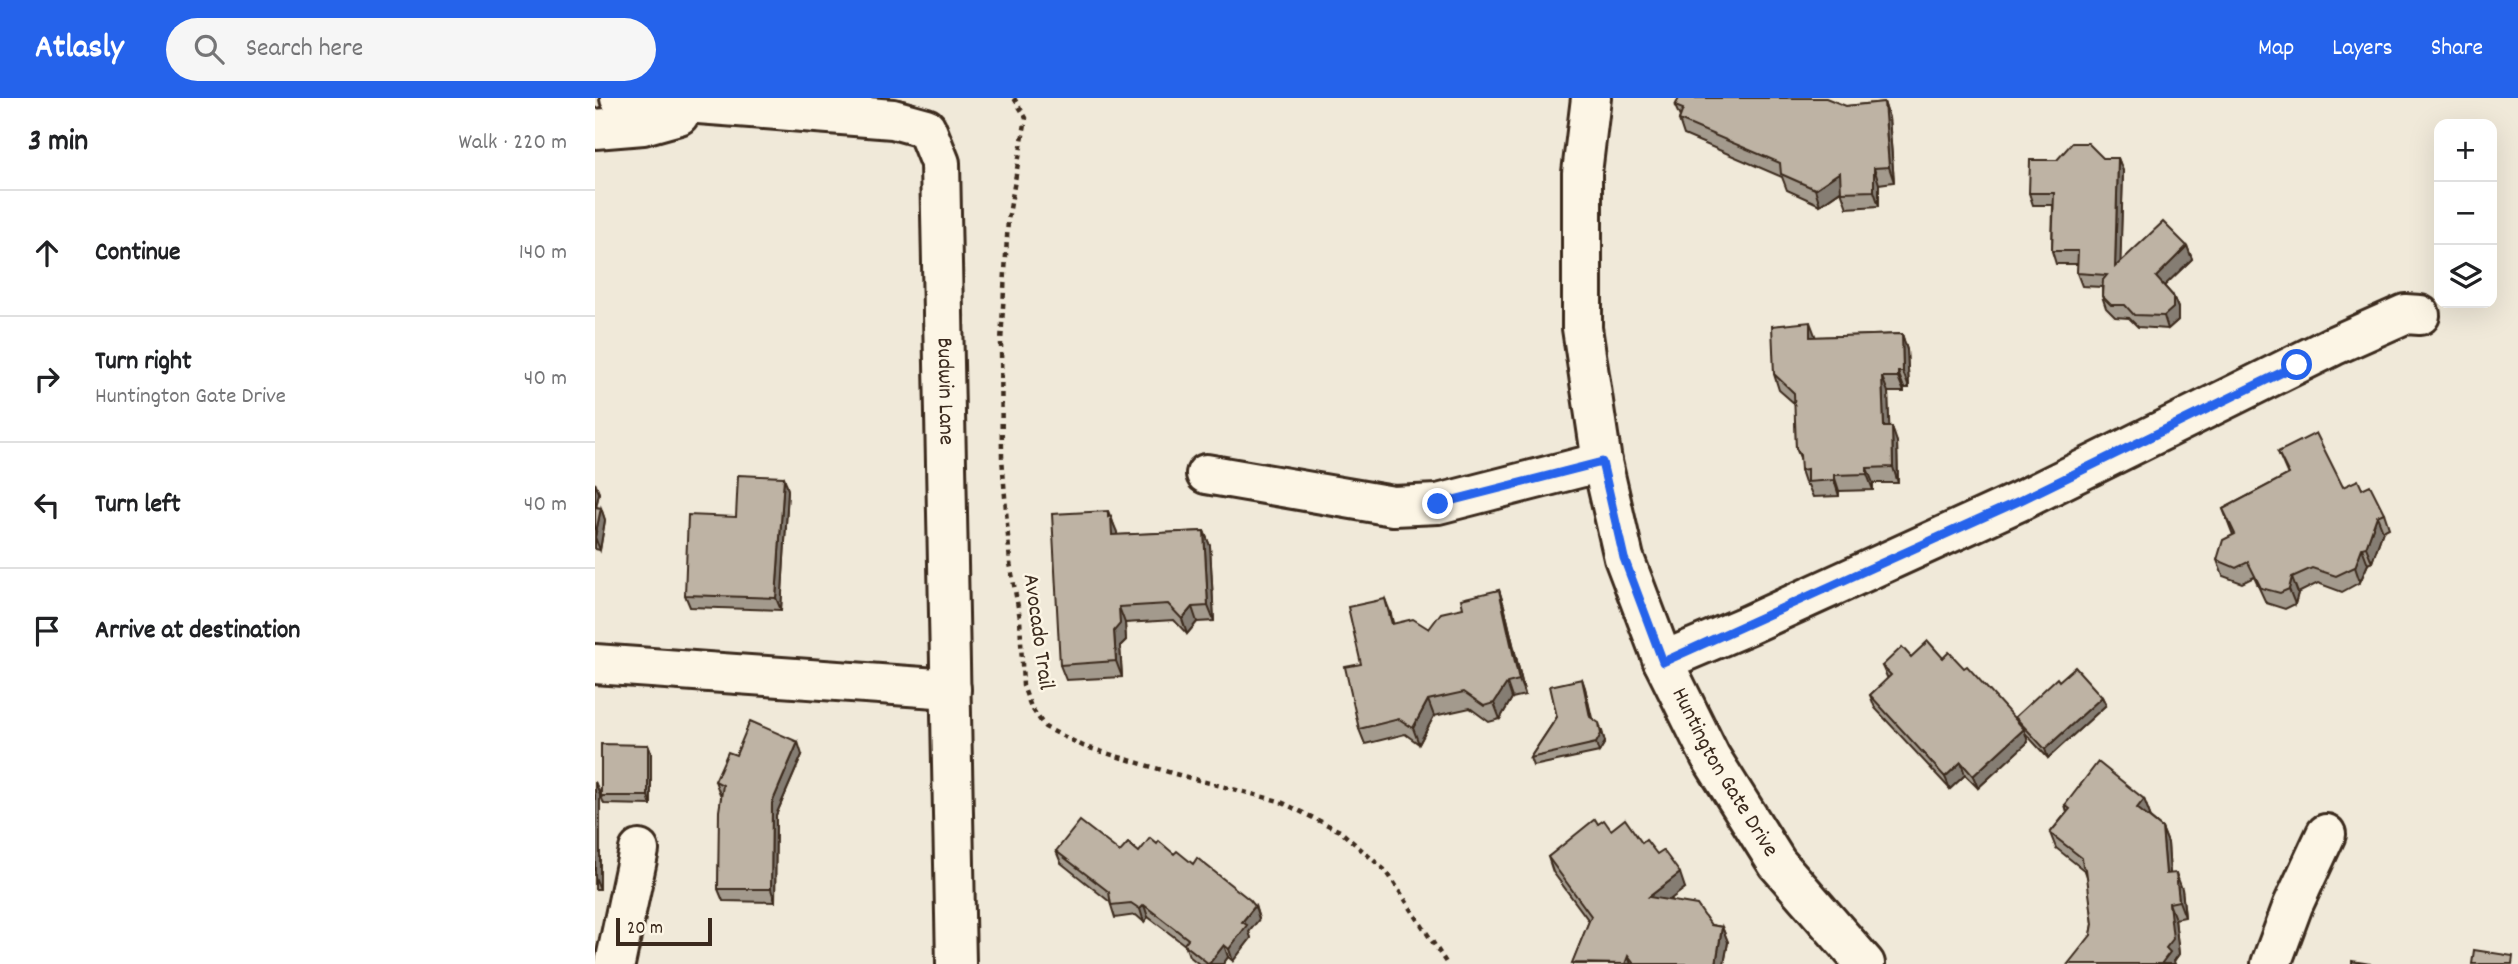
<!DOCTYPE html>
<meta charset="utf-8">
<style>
body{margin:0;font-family:Dekko,sans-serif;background:#f6f6f6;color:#202124}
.controls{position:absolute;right:21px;top:21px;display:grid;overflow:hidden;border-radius:14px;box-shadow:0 7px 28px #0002}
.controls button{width:63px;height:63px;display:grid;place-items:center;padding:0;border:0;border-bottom:2px solid #e0e0e0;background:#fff;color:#202124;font:35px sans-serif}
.scale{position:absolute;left:21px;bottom:18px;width:96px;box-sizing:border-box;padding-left:7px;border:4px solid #3b2a1e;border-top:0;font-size:19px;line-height:24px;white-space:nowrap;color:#3b2a1e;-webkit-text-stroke:5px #fcf5e5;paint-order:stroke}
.stop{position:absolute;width:21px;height:21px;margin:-16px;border:5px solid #2563eb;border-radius:50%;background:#fff}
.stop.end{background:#2563eb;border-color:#fff;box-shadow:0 2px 7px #0008}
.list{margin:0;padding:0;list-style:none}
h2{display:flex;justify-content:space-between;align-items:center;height:91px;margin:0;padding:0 28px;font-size:30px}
h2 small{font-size:23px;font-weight:400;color:#757577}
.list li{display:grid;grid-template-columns:46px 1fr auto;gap:21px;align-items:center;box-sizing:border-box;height:126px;padding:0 28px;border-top:2px solid #e0e0e0}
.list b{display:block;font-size:26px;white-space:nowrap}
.list p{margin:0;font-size:23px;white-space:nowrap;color:#757577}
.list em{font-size:23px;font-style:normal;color:#757577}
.icon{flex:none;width:38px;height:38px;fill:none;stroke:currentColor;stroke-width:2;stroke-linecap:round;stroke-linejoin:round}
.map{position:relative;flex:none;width:1923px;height:866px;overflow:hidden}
header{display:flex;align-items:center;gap:42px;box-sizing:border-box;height:98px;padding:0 35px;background:#2563eb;color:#fff}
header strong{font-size:33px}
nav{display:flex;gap:38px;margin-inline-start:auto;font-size:24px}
.search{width:490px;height:63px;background:#f6f6f6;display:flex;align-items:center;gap:18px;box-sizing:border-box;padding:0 24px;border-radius:38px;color:#757577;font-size:26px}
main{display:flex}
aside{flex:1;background:#fff}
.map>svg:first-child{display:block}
</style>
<header>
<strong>Atlasly</strong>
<div class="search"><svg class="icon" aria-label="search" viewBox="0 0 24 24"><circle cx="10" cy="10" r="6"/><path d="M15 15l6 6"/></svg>Search here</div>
<nav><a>Map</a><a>Layers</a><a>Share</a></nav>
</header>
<main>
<aside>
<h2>3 min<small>Walk · 220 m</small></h2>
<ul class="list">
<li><svg class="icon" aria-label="ahead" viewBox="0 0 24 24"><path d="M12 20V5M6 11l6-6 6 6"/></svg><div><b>Continue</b></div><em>140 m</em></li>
<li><svg class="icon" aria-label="right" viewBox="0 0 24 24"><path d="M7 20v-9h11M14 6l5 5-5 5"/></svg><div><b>Turn right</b><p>Huntington Gate Drive</p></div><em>40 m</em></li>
<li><svg class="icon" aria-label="left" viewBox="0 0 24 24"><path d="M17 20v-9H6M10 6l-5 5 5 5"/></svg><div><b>Turn left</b></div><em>40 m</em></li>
<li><svg class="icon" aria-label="arrive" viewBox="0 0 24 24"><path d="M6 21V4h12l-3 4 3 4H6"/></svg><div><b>Arrive at destination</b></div></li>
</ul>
</aside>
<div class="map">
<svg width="1923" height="866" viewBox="0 0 1923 866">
<rect width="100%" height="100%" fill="#f0e9d9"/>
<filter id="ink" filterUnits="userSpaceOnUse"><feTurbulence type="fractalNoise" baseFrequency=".0143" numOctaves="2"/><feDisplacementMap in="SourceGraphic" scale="14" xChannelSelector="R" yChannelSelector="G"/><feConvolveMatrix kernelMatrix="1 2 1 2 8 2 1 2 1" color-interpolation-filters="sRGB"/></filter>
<g filter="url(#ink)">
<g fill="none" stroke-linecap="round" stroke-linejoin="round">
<defs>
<g id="minor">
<path id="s1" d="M25,0L298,21L331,30L345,65L361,866"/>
<path id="s2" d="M996,0L987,75V230L1007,364L1029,460L1068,563L1115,658L1182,765L1270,866"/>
<path d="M0,31L48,27L84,17"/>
<path d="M611,376L798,408L843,406L1007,364"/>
<path d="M1068,563L1153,527L1425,403L1738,248L1810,216L1825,217"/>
<path d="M0,566L356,591"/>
<path d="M20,866L44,752"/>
<path d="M1676,866L1698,807L1731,736"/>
</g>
</defs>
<use href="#minor" stroke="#3b2a1e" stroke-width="44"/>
<path stroke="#3b2a1e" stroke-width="4.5" stroke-dasharray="5 5" stroke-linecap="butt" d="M419,0L431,20L413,122L406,244L407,359L415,465L425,520L428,588L436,609L450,629L488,648L580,676L684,703L745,733L792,774L852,866"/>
<use href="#minor" stroke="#fcf5e5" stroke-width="38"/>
</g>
<g fill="#a39a8d" stroke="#3b2a1e" stroke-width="2">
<path d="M1289,4L1294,20L1299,84L1284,86V108L1252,110L1246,93L1225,107L1192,92L1187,79L1089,37L1084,22L1085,19L1080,8H1251Z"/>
<path d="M1508,60H1523L1528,73L1525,165L1592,148L1597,161L1569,188L1578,198L1583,210V222L1573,231L1543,229L1534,220L1520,219L1511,210L1507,198V189L1487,188L1482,175L1483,166H1461L1457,153L1458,107H1438L1434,95L1462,62Z"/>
<path d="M1307,236L1312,252L1314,290H1309V294H1293L1294,329L1302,344L1303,385H1278V392L1244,393V398L1218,399L1213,387H1211L1206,372V362L1201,350L1200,306L1184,292L1179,276L1220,239Z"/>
<path d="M1683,354L1748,389L1767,391L1789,415L1794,430L1788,433L1777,464L1773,466L1765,484L1747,494L1723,485L1703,495L1700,506L1690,511L1671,505L1659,479L1647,485L1628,478L1622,462L1638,437L1628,411L1693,377Z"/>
<path d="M189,379L193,392L186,512L95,509L90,497L141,419Z"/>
<path d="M0,385L4,395L1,409L6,410L10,422L5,452L0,451Z"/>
<path d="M516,418L522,437L609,433L615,448L619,523L602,524L592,536L579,522L530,525L531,542L525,548L527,579L471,582L465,567L515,419Z"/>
<path d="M904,492L909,508L930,597L917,600L905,621L894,624L875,610L839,618L824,646L810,636L770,646L764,631L766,566L790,501L798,526L834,531L868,510Z"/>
<path d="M1316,559L1348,560L1421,623L1420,619L1464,583L1507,599L1511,607L1453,660L1430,635L1433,644L1383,690L1370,677L1355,691L1280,610L1275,597L1293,581L1287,568Z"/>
<path d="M987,581L990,590L997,620L1007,633L1010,644L1004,654L938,668L935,660Z"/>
<path d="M53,647L56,655V707L9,706L6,698Z"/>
<path d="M141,657H207L181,717L180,804L128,803L123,791L126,696H125L120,683Z"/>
<path d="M0,684L5,696V791H0Z"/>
<path d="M1549,701L1555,717L1554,719L1567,730L1573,745L1575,776L1587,791L1590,819L1580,821L1584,856L1579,863L1496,837L1498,826L1493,781L1490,773L1461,750L1455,735L1472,714L1470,707Z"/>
<path d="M1003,726L1047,745L1062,756L1090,790L1074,802L1116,827L1127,829L1133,844L1129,866H977L994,823L958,774L953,759Z"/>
<path d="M562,746L598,766L660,808L664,821L654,834L656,840L638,863L633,859L628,866H604L594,858L590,847L553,819L549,824L541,817L520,820L515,804L466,765L461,753L544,754Z"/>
</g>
<g fill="#857d73" stroke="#3b2a1e" stroke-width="2">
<path d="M1289,4L1294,20L1299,84L1294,69Z"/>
<path d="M1523,60L1528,73L1525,182L1520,169Z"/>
<path d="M1279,70L1284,86V108L1279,93Z"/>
<path d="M1245,74L1251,89L1225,107L1220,91Z"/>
<path d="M1592,148L1597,161L1565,192L1561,179Z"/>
<path d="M1578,198L1583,210V222L1573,231L1569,218Z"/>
<path d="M1215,224L1221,240L1215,239Z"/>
<path d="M1307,236L1312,252L1314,290L1308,274Z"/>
<path d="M1303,274L1309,290V294L1303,279Z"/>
<path d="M1287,279L1293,294L1295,345L1289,329Z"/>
<path d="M1297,329L1302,344L1303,385L1298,369Z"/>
<path d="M1272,370L1278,385V392L1272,376Z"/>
<path d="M1239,377L1244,393V398L1239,382Z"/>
<path d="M189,379L193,392L186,512L181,500Z"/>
<path d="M0,385L4,395L0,414Z"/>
<path d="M6,410L10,422L5,452L0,439Z"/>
<path d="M513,413L522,434L523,452L517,437L513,419Z"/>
<path d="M1782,418L1788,433L1777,464L1771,449Z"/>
<path d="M609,433L615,448L619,523L613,508Z"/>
<path d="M1767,450L1773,466L1765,484L1760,469Z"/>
<path d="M1697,479L1703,495L1700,506L1694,491Z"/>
<path d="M904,492L909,508L930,597L924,582Z"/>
<path d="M790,501L796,516L802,542L797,526Z"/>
<path d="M524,509L530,525L531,542L525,548L527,579L521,563L519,533Z"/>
<path d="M597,509L602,524L592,536L587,521Z"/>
<path d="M987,581L990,590L998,628L995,619Z"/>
<path d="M912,585L917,600L905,621L899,605Z"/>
<path d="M1507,599L1511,607L1453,660L1450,651Z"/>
<path d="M833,602L839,618L824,646L818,630Z"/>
<path d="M1004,625L1010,644L1004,654L1001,645Z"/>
<path d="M1429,631L1433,644L1383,690L1378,678Z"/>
<path d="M203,644L207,657L181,717L180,804L176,791L177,705Z"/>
<path d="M53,647L56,655V707L53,698Z"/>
<path d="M1366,664L1370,677L1355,691L1350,679Z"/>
<path d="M0,684L5,696V791L0,779Z"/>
<path d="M1549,701L1555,717L1548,725L1542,710Z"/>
<path d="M1567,730L1573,745L1576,792L1571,776Z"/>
<path d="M1085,775L1090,790L1059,814L1054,799Z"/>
<path d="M1581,775L1587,791L1590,819L1584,803Z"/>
<path d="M1574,805L1580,821L1584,856L1579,863L1580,866H1566Z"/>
<path d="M549,807L553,819L549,824L545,811Z"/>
<path d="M660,808L664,821L654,834L656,840L638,863L634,851L647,824Z"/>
<path d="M1127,829L1133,844L1129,866H1121Z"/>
<path d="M629,847L633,859L628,866H614Z"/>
<path d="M1033,858L1036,866H1030Z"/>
</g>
<g fill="#beb3a4" stroke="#3b2a1e" stroke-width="2">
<path d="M1084,0H1231L1251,8L1289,4L1294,69L1279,70V93L1246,94L1245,74L1220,91L1186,76L1185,65L1084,22L1088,11L1080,8Z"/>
<path d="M1477,45H1493L1508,60H1523L1520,169L1568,124L1592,148L1561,179L1578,198V210L1569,218L1539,217L1530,207H1516L1507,198L1508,182L1512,177L1482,175L1483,153H1457L1459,95H1434L1435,62H1462Z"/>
<path d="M1215,224V239L1307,236L1308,274H1303V279H1287L1289,329H1297L1298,369L1272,370V376L1239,377V382L1212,384V371L1206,372L1205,357L1201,350L1199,295L1179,276L1177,228Z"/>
<path d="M1721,335L1748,389L1763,382L1767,391L1775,387L1789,415L1782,418L1771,449L1767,450L1760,469L1741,478L1717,470L1697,479L1694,491L1685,495L1666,490L1653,464L1641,470L1622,462L1628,442L1640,436L1628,411L1694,376L1683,354Z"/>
<path d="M143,377L189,379L181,500L90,497L93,417L141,419Z"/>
<path d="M0,409L6,410L0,439Z"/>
<path d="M513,413V419L516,418L517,437L609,433L613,508L597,509L587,521L573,506L524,509L525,526L519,533L521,563L465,567L457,416Z"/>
<path d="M904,492L924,582L912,585L899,605L889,608L869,594L833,602L818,630L804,621L764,631L750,569L766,566L753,509L790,501L797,526L818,521L834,531L846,515L868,510L866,501Z"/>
<path d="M1333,543L1348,560L1354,554L1369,570L1372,568L1429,631L1378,678L1366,664L1350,679L1275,597L1296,577L1287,568L1307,549L1316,559Z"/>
<path d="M1480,569L1507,599L1450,651L1420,619L1462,580L1464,583Z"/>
<path d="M987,581L995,619L1004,625L1006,636L1001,645L935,660L962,619L955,588Z"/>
<path d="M155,623L203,644L177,705L176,791H123L124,713L128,687L120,683L133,654L141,657Z"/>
<path d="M6,646L53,647V698H6Z"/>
<path d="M1503,664L1549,701L1542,710L1567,730L1571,776L1581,775L1584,803L1574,805L1578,841L1571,850L1575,854L1566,866H1473L1496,837L1498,826L1491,771L1488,768L1487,760L1455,735L1475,711L1470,707Z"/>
<path d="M1000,721L1003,726L1009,722L1016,732L1030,721L1047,745L1051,742L1062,756L1068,752L1085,775L1054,799L1102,807L1116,827L1127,829L1121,866H1039L1033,858L1030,866L977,865L996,818L953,759Z"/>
<path d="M485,723L525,754L533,745L544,754L555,740L562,746L564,743L579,756L582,753L598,766L602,760L655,802L660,808L647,824L652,827L634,851L629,847L614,866L589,846L593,841L549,807L545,811L536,805L516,807L514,794L461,753Z"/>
<path d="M1879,852L1918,858L1917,866H1877Z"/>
<path d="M1757,863L1776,866H1757Z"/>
</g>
</g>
<g fill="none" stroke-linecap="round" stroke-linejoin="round" filter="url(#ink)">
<path stroke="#2563eb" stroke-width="9" d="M843,406L1007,364L1029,460L1068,564L1424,403L1702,267"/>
</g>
<g text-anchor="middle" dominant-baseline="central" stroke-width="5" stroke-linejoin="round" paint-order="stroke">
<g font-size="23" fill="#3b2a1e" stroke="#fcf5e5">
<text stroke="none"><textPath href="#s1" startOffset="574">Budwin Lane</textPath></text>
<text transform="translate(442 534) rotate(82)">Avocado Trail</text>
<text stroke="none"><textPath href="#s2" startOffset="702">Huntington Gate Drive</textPath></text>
</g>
</g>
</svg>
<div class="controls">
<button>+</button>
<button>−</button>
<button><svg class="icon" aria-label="layers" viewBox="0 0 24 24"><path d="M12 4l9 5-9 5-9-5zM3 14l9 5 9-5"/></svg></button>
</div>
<div class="scale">20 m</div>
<div class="stop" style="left:1702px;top:267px"></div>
<div class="stop end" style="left:843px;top:406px"></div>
</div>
</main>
